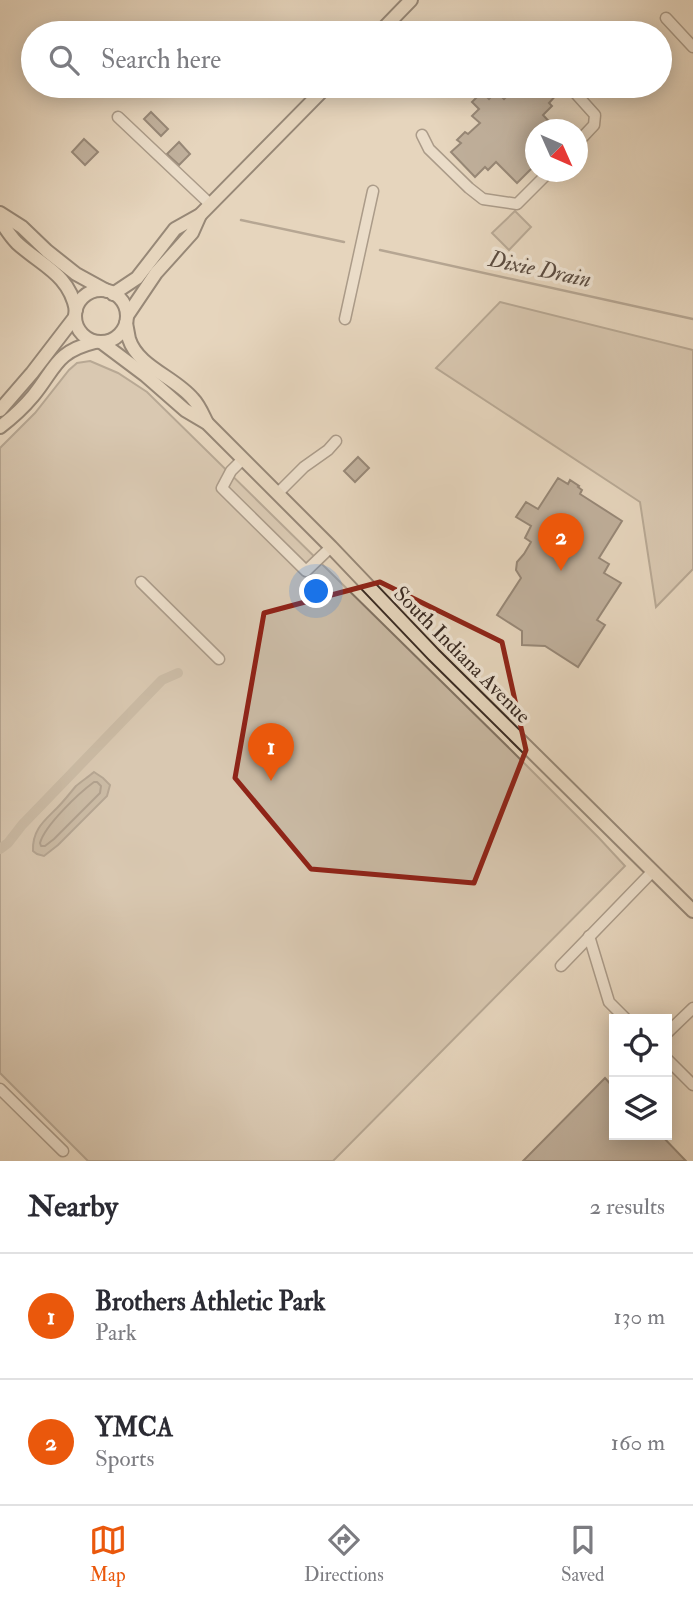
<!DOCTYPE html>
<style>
body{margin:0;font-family:"IM FELL Double Pica",serif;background:#f7f7f7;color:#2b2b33}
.controls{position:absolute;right:21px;bottom:21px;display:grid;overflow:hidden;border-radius:0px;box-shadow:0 4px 18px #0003}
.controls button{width:63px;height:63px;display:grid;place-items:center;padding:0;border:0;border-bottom:2px solid #e1e1e2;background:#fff;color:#2b2b33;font:35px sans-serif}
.compass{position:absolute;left:525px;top:119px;width:63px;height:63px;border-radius:50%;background:#fff;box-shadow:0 4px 18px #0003;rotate:135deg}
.you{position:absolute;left:317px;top:592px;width:24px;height:24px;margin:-18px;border:5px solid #fff;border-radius:50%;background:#1a73e8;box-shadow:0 0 0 10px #1a73e833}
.badge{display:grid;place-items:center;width:46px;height:46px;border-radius:50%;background:#ea580c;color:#fff;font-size:23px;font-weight:700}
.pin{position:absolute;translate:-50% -58px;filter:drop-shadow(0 2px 4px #0008)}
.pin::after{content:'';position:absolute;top:37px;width:24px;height:21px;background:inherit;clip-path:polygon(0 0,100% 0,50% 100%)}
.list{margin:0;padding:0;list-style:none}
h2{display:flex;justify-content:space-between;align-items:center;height:91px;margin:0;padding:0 28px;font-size:30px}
h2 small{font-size:23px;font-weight:400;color:#7c7c81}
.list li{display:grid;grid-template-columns:46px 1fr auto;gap:21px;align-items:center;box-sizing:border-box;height:126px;padding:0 28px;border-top:2px solid #e1e1e2}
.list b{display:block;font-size:26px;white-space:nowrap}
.list p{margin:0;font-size:23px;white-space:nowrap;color:#7c7c81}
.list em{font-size:23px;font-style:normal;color:#7c7c81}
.icon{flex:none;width:38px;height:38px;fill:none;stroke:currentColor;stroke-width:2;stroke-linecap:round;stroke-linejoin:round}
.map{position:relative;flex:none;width:693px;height:1161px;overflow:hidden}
.search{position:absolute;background:#fff;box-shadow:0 4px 18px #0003;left:21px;right:21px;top:21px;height:77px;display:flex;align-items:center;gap:18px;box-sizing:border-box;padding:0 24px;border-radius:38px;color:#7c7c81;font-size:26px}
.sheet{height:343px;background:#fff}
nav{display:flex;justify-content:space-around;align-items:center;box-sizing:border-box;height:98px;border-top:2px solid #e1e1e2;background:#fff;font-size:19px;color:#7c7c81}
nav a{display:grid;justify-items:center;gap:4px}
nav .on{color:#ea580c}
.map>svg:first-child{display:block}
</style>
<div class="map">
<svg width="693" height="1161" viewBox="0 0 693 1161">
<rect width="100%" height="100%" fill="#e6d6bd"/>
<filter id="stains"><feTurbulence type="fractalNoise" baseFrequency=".00286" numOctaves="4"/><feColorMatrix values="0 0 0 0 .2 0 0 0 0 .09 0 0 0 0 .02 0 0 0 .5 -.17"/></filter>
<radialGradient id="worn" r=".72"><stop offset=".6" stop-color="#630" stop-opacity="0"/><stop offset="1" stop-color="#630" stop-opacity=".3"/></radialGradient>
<g fill="#c9b9a3" stroke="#817262" stroke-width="2">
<path d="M515,211L531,227L509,250L492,233Z"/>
<path d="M500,302L693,350V569L656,607L640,502L436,368Z"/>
<path d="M90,361L118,373L147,392L510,749L599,838L625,866L333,1161H88L0,1073V448L35,413L69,370L77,363Z"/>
</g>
<path fill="#ab9c88" stroke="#7d6e5f" stroke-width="2" d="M94,772L103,778L110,785L107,796L58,845L44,856L37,854L33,851C32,830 44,821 57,808C64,801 70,793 76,786C82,781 88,777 94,772Z"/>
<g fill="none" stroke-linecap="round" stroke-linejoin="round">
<path stroke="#726355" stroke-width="2" d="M94,782H97L101,786L100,793L54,839L45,846H41L40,843C45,825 79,793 94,782Z"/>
<g stroke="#7d6e5f" stroke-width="2.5">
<path d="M241,220L344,242"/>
<path d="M380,250L693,319"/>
</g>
<path stroke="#ab9c88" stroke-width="10" d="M0,849L8,843L22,825L162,680L178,673"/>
</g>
<g fill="#938373" stroke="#392a22" stroke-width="2">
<path d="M517,86H551L558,93L549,103L552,106L543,115L557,130H536V164L517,183L496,162L488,170L485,167L475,177L451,152L461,143L457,140L465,132L468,134L480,123L472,116L479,109L472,102L482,92L489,99L496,91L504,99Z"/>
<path d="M151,112L168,129L161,136L144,119Z"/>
<path d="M84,139L98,152L85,165L72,152Z"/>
<path d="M179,142L190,154L179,165L167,154Z"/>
<path d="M358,457L369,468L355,482L344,471Z"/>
<path d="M558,478L568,484L570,480L579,486L578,487L582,490L580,494L622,521L599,558L609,564L604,573L621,583L597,620L605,625L578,667L545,646L522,645V631L497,615L521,578L516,570L517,562L524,554L531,542L525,538L531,526L516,517L526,502L538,509Z"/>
<path d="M605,1078L614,1088V1135H661L686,1161H523Z"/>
</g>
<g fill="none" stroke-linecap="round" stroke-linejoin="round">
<defs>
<g id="minor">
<path d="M666,18L693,47"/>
<path d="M569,86L595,115L594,125L578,142"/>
<path d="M118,117L210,204"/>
<path d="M422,135L429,149L469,188L483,199L517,204L549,172"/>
<path d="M345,319L373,191"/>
<path d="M243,459L231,471L222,488L227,493L306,571L331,547"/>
<path d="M278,493L304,467L328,450L336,441"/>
<path d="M141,582L219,659"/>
<path d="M589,936L609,1002L626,1019"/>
<path d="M561,966L652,872"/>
<path d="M667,1033L693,1008"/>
<path d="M667,1059L693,1085"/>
<path d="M0,1089L63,1151"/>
</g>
<g id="major">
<path d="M379,33L411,0"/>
<path d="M0,213L22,227L47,251L76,274L107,291"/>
<path d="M0,220C5,228 11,237 17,243C42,266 69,274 76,310"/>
<circle cx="101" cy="316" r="26"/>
<path d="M113,294L137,278L175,229L200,215L327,86"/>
<path d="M127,316L156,273L192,233L200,215"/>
<path d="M126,323C127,328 128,334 129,339C138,367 175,377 193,399C199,405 203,415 207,423"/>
<path d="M101,342L145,375L185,410L207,423L331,547L434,655L693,911"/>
<path d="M0,410L32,373L75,317"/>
<path d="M0,427C12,418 23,408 33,396C56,368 55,352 95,342"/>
</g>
</defs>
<use href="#minor" stroke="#645549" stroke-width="13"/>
<use href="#major" stroke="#392a22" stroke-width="16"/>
<use href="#minor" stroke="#efe4d4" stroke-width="10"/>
<use href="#major" stroke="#e6d6bd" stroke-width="12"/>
</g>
<path d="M0 0H693V1161H0ZM380,582L502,642L526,750L474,883L311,869L235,778L264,613Z" fill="#e6d6bd" fill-opacity=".55" fill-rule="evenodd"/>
<path fill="none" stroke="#8f2418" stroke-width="5" stroke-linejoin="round" d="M380,582L502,642L526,750L474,883L311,869L235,778L264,613Z"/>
<g text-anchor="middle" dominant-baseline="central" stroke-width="7" stroke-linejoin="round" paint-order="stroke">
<g font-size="21" fill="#392a22" stroke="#efe4d4">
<text transform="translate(462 655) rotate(45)">South Indiana Avenue</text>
</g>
<g font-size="23" font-style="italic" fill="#5b4c41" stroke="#efe4d4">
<text transform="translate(540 269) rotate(12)">Dixie Drain</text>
</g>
</g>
<rect width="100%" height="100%" filter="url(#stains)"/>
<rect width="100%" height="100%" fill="url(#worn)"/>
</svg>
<div class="controls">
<button><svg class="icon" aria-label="locate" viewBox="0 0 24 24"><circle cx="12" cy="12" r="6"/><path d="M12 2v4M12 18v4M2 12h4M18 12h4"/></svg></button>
<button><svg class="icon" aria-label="layers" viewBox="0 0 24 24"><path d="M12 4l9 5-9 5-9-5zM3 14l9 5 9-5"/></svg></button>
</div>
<svg class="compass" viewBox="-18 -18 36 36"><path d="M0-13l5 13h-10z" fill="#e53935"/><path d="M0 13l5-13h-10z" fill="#7c7c81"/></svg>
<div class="you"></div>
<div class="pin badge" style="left:271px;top:781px">1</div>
<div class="pin badge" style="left:561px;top:571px">2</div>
<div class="search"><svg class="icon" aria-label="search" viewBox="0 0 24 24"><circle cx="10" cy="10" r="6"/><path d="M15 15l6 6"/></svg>Search here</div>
</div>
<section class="sheet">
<h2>Nearby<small>2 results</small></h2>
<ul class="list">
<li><span class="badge">1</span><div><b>Brothers Athletic Park</b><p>Park</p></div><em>130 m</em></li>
<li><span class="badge">2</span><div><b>YMCA</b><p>Sports</p></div><em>160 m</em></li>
</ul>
</section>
<nav>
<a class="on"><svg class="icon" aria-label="map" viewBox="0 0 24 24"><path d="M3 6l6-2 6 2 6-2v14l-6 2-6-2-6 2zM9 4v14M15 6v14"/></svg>Map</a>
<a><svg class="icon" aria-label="directions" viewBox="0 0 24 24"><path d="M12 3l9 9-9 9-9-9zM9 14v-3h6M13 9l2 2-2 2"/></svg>Directions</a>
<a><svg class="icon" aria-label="saved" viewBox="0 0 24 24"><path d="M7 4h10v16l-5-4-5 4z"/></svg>Saved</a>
</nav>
